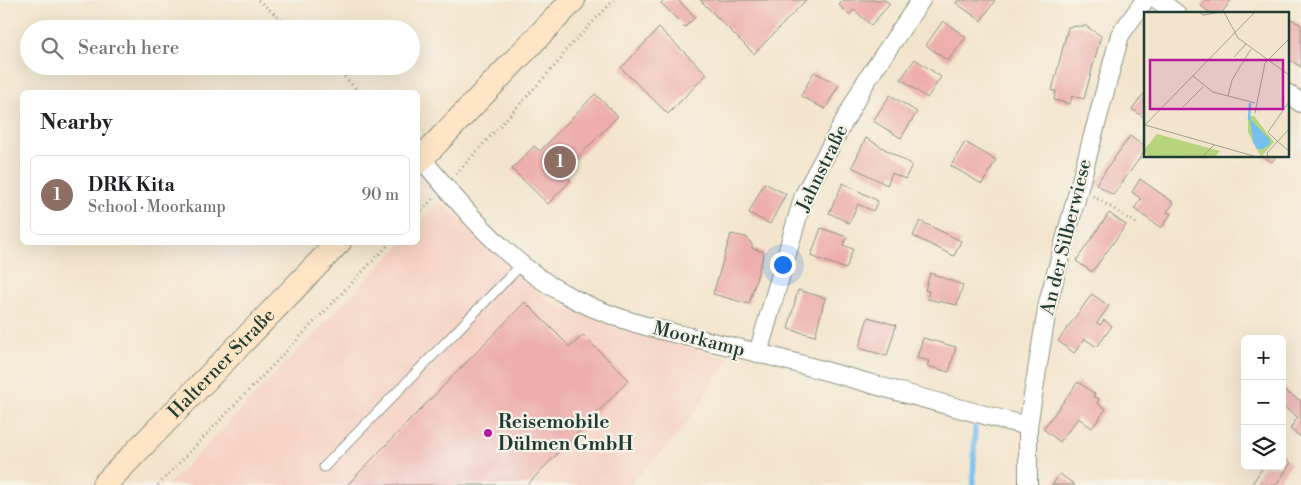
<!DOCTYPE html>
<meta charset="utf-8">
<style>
body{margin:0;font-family:"Libre Bodoni",serif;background:#f2f2f2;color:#202124}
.controls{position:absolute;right:15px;bottom:15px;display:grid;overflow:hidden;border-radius:8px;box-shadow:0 5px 20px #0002}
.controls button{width:45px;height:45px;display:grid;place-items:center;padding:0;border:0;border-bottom:1px solid #e0e0e0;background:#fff;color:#202124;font:25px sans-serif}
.you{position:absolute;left:782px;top:264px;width:18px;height:18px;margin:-12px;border:4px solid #fff;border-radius:50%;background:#1a73e8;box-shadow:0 0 0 8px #1a73e833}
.badge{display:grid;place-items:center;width:32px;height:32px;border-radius:50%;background:#0b8043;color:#fff;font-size:16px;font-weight:700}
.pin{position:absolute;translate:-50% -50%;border:2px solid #fff;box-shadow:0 1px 5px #0006}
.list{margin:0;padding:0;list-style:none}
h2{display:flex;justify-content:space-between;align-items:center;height:65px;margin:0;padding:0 20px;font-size:21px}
h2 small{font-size:16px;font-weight:400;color:#757577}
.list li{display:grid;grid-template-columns:32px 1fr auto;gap:15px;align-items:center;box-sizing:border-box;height:80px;margin:0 10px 10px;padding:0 10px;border:1px solid #e0e0e0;border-radius:8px}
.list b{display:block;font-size:19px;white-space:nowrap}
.list p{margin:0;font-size:16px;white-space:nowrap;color:#757577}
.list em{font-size:16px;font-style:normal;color:#757577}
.icon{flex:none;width:28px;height:28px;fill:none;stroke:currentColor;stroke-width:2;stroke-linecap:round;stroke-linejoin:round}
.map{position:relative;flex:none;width:1301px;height:485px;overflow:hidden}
.search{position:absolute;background:#fff;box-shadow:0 5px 20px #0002;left:20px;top:20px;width:400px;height:55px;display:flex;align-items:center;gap:12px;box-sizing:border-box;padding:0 18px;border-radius:28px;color:#757577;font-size:19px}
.panel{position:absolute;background:#fff;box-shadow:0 5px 20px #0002;left:20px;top:90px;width:400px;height:155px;border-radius:8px}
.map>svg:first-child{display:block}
</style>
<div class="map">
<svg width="1301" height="485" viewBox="0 0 1301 485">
<rect width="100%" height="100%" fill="#f7f3e8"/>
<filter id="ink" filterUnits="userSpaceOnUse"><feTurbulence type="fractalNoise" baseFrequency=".02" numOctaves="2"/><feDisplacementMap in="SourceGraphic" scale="10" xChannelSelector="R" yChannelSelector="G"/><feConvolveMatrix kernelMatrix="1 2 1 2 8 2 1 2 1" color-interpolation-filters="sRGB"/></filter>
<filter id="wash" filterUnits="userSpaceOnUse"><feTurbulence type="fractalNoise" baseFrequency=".0096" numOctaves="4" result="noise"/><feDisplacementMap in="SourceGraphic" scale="20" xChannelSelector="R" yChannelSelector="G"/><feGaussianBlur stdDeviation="1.12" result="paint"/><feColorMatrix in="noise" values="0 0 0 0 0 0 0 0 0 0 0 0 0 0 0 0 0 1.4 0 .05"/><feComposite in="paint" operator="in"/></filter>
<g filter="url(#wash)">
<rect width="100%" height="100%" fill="#f3e5cd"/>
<path fill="#f6d2c4" d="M439,200L515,271L555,306L669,342L729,358L683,430L629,485H168L402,243L418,242V225Z"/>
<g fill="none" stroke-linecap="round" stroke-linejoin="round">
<path stroke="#75c0ef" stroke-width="5.5" d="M973,485L975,428"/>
</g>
<g id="blocks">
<g fill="#edaeac">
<path d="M664,0H678L695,17L685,27L661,3Z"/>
<path d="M700,0H806L754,54Z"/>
<path d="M844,0H885L890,4L871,25L854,10L849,15L839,5Z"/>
<path d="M958,0H995L981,21L956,3Z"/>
<path d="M1205,0H1231L1221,14H1212L1201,6Z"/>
<path d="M1291,19L1301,25V67L1287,58V25Z"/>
<path d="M943,21L966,37L948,61L926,45Z"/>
<path d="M1079,26H1086L1101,36L1084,99L1072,96L1070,104L1054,100L1056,91H1052L1068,27Z"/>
<path d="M659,28L707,74L668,114L621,68Z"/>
<path d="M915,59L941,77L927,98L901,79Z"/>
<path d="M814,72L839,85L825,109L801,96Z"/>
<path d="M1145,92V118L1132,109Z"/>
<path d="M595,94L618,116L563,173L571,180L548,204L512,169L534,146L540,151Z"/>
<path d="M890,95L917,112L901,138L873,121Z"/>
<path d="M1130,136L1145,147V151L1113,195L1096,184Z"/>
<path d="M866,138L912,165L905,179L892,173L887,185L852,167Z"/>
<path d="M965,142L996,160L982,184L951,166Z"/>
<path d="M1263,156H1276L1272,162Z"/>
<path d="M1140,179L1174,203L1167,212L1171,214L1161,228L1134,209L1141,199L1132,192Z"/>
<path d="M764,183L786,194L770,224L749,213Z"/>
<path d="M843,183L878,201L873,211L858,204L849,223L829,213Z"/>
<path d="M1109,213L1126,225L1092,272L1076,261Z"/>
<path d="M920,221L961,241L954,256L913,236Z"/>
<path d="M821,228L847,237L843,245L853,249L846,269L811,256Z"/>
<path d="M731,234L746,237L752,244V248L764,252L749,304L713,294Z"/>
<path d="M930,273L963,285L957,305L927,299L929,291L925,290Z"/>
<path d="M798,290L825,298L815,336L788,329Z"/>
<path d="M1092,294L1109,306L1097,323L1100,325L1104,320L1112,326L1097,347L1085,339L1074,353L1058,341Z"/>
<path d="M525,302L570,347L583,335L629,380L527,485H347Z"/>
<path d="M868,317L896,325L887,356L859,348Z"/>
<path d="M923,338L956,347L949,372L927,366L929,361L917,358Z"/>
<path d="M1078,382L1095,394L1093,396L1099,399L1097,403L1106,409L1092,428L1078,418L1060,442L1043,429Z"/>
<path d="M1282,389L1301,401V437L1290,429L1298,417L1282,406Z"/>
<path d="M1282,456L1291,463L1276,485H1251L1264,466H1282Z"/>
<path d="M1060,474L1075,485H1052Z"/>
</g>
</g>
</g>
<g filter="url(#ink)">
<use href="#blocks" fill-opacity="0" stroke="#899180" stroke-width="1"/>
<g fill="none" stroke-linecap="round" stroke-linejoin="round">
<defs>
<path id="service" d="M324,467L521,265"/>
<g id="minor">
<path d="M1158,0L1177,14"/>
<path d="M1287,93L1301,103"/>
<path d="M421,158C460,205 509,264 563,293C623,327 692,336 758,353C848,376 937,404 1028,426"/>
<path d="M758,353L804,195L866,81L921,0"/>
<path d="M1028,485V426L1048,303L1120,35L1145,0"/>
</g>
<g id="secondary">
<path d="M418,162L573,0"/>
<path id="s1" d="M104,485L339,242"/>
</g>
</defs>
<use href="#service" stroke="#899180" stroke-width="11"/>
<use href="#minor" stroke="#899180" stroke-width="20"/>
<use href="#secondary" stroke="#899180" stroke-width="26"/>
<g stroke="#899180" stroke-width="3" stroke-dasharray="1 4" stroke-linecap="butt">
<path d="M258,0L292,29"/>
<path d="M334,66L359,92"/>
<path d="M456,174L561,59L565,51L614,0"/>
<path d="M1093,196L1139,225"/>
<path d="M418,214L433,199"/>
<path d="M158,485L391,242"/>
</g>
<use href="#service" stroke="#fff" stroke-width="9"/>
<use href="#minor" stroke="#fff" stroke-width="18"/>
<use href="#secondary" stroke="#fde5c5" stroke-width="24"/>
</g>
</g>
<circle fill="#b5179e" stroke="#f7f3e8" stroke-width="2" cx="488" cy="433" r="5"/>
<g text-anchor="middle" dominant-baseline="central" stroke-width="4.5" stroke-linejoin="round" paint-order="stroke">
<g font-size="19" fill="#1f3d34" stroke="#f7f3e8">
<text transform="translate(822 168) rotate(-64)">Jahnstraße</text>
<text transform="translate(1066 237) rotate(-76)">An der Silberwiese</text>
<text transform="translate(699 339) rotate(14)">Moorkamp</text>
<text stroke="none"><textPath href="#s1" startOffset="169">Halterner Straße</textPath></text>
</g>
<g font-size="19" font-weight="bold" fill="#1f3d34" stroke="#f7f3e8" text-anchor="start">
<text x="498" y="422">Reisemobile<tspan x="498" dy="22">Dülmen GmbH</tspan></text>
</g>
</g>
<g transform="translate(1144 12)">
<rect width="145" height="145" fill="#f3e5cd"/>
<path d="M104,104H110L130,130L117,145L104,120ZM13,122L76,139L71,145H4L0,138Z" fill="#b6d47b"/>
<path d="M106,107L126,128L125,133L119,137H113L109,130Z" fill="#75c0ef"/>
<path fill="none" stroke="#75c0ef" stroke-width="2.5" d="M105,108L106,91"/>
<path fill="none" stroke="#9ea290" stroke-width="1" d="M55,0L59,3L77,0M80,0L94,26L145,63M90,45L102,32M49,64L69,80L111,91M84,84L88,68L107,37M39,95L59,75M111,101L121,51L145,27M1,113L113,145M0,114L111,0M133,129L124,120L145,90M133,129L145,139M58,145L70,133M124,145L123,141L145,117"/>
<path fill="#b5179e" fill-opacity="0.15" stroke="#b5179e" stroke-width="2.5" d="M6,48H139V97H6Z"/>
<rect width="145" height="145" fill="none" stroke="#1f3d34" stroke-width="2.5"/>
</g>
</svg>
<div class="controls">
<button>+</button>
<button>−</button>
<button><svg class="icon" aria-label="layers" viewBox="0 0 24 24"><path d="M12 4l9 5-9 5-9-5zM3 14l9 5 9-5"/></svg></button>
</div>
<div class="you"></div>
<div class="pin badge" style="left:560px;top:162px;background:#8d6e63">1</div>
<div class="search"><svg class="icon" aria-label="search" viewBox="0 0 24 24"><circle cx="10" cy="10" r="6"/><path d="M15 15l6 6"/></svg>Search here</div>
<section class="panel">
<h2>Nearby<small></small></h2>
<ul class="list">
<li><span class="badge" style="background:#8d6e63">1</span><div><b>DRK Kita</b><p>School · Moorkamp</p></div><em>90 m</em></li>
</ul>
</section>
</div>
